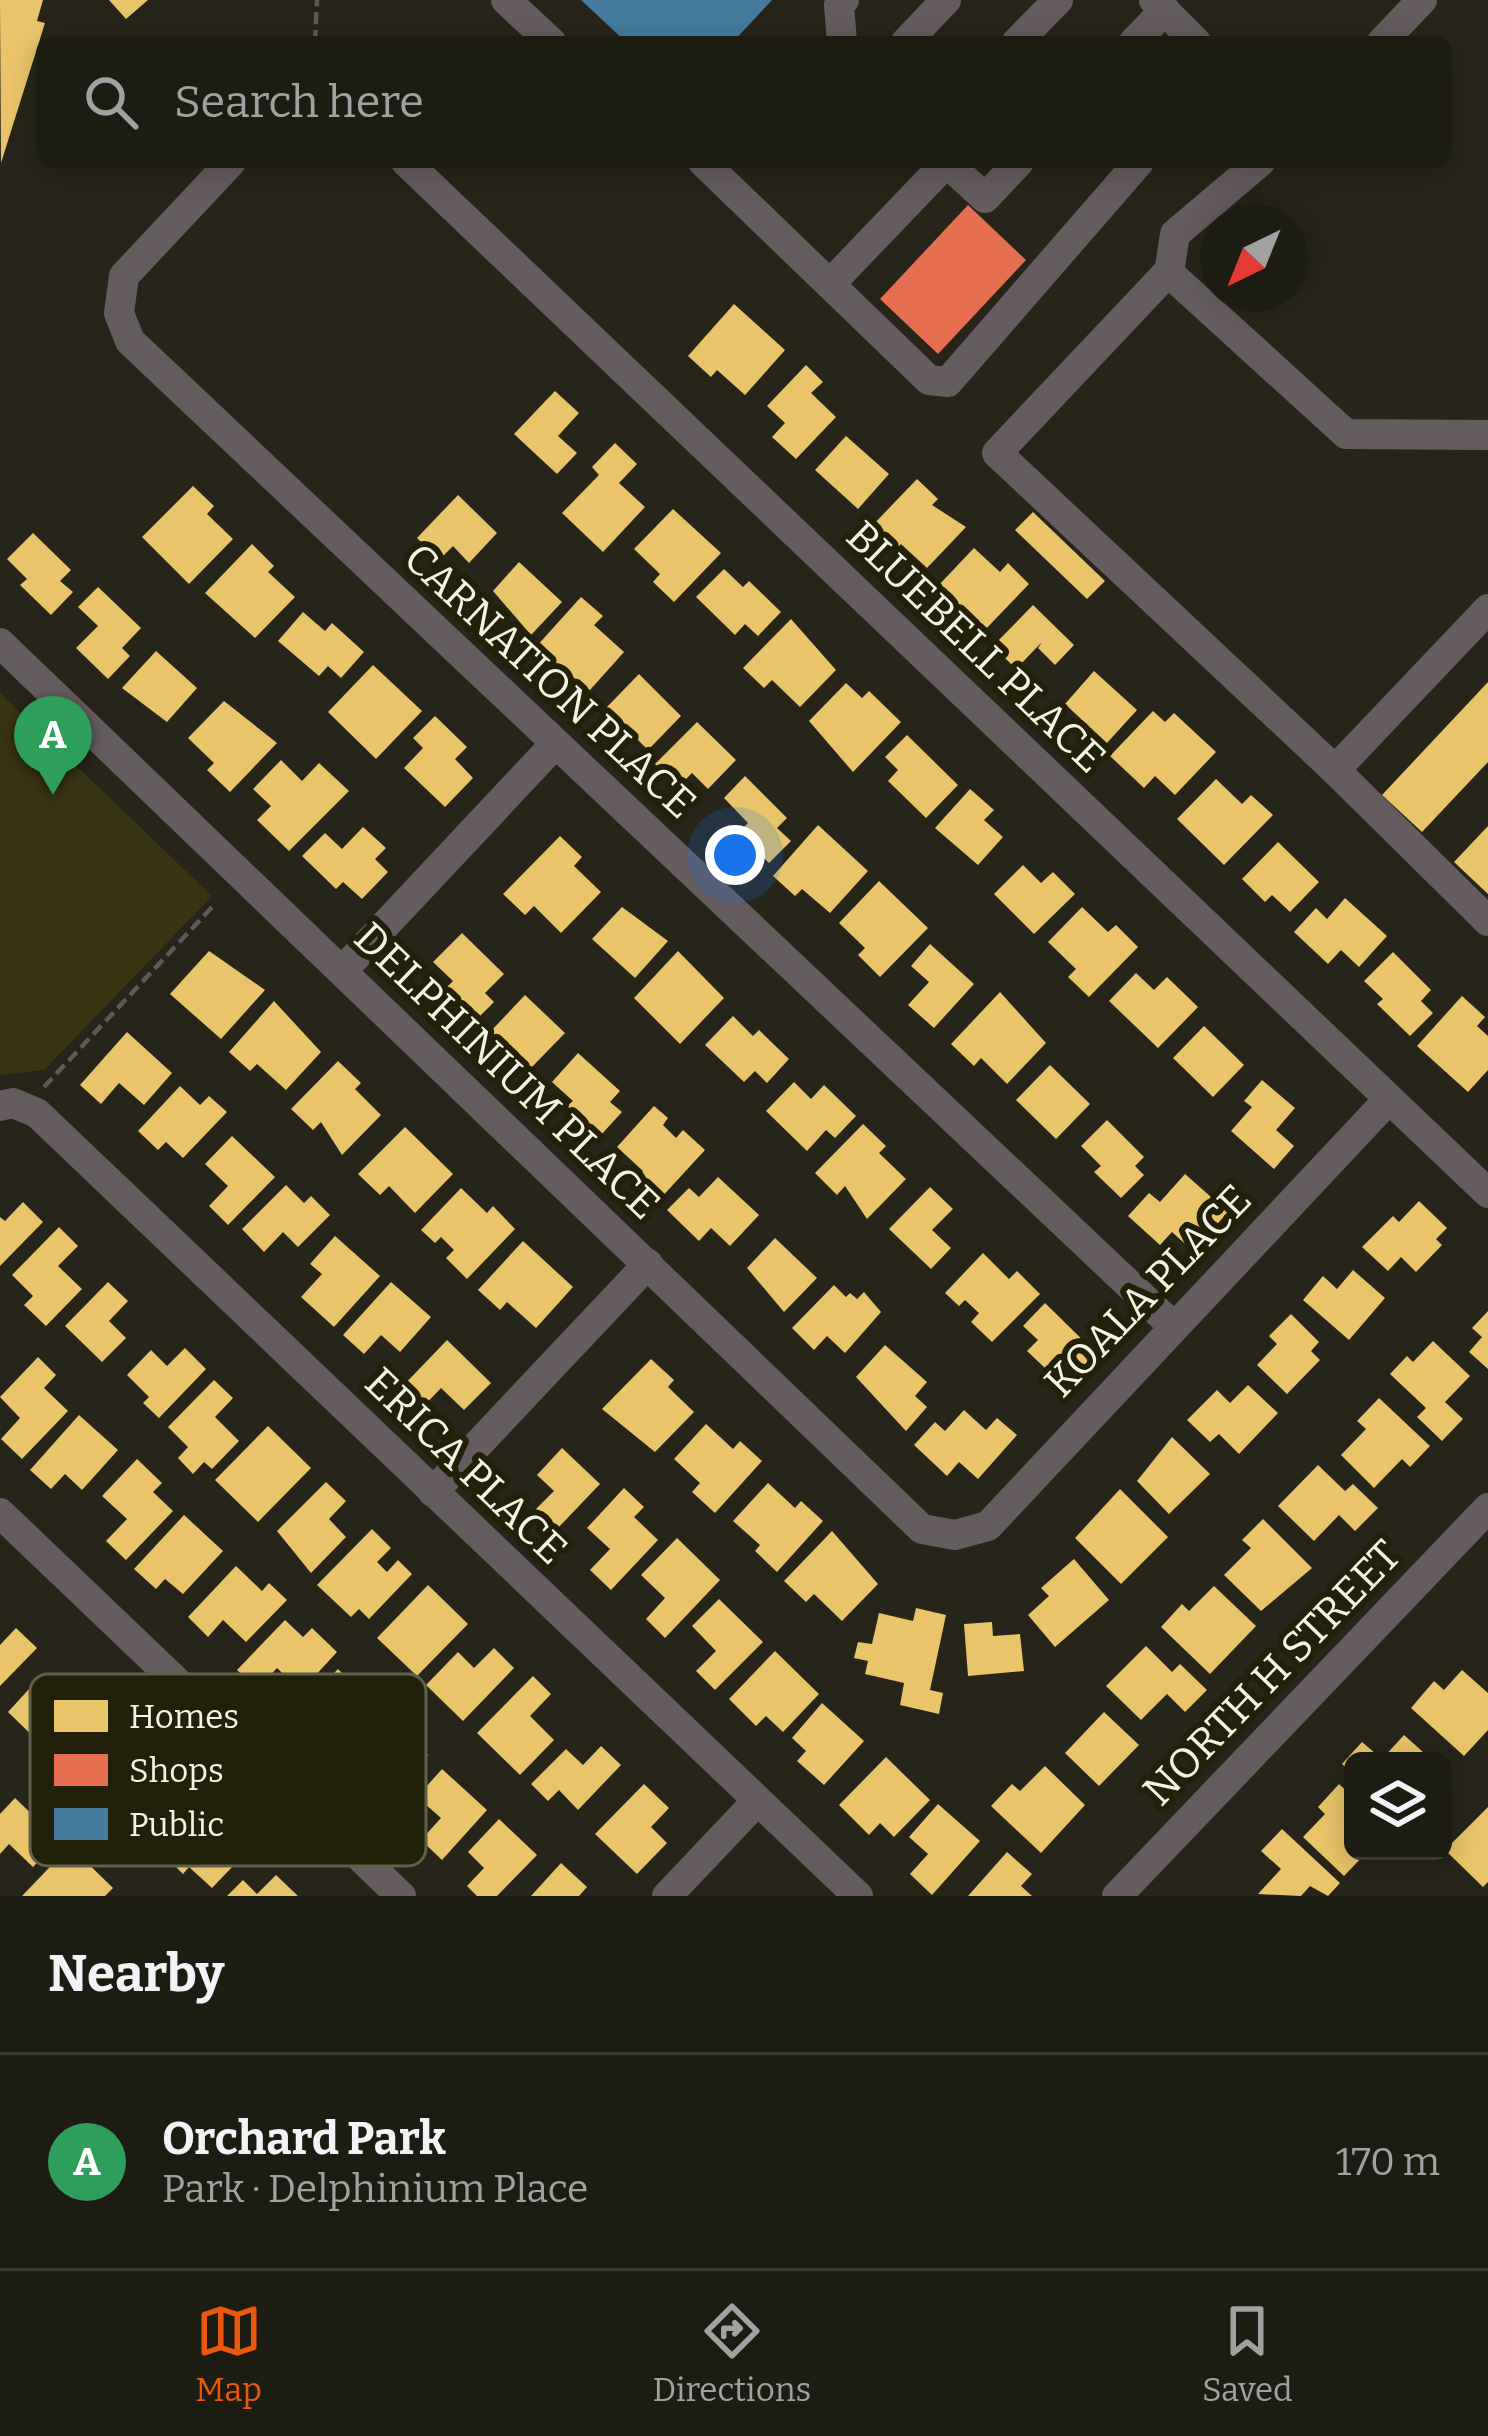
<!DOCTYPE html>
<meta charset="utf-8">
<style>
body{margin:0;font-family:Bitter,serif;background:#2a2921;color:#f1f3f6}
.controls{position:absolute;right:36px;bottom:36px;display:grid;overflow:hidden;border-radius:18px;box-shadow:0 6px 30px #0003}
.controls button{width:108px;height:108px;display:grid;place-items:center;padding:0;border:0;border-bottom:3px solid #3b3a33;background:#1d1c13;color:#f1f3f6;font:60px sans-serif}
.compass{position:absolute;left:1200px;top:204px;width:108px;height:108px;border-radius:50%;background:#1d1c13;box-shadow:0 6px 30px #0003;rotate:223deg}
.you{position:absolute;left:735px;top:855px;width:42px;height:42px;margin:-30px;border:9px solid #fff;border-radius:50%;background:#1a73e8;box-shadow:0 0 0 18px #1a73e833}
.badge{display:grid;place-items:center;width:78px;height:78px;border-radius:50%;background:#ea580c;color:#fff;font-size:39px;font-weight:700}
.pin{position:absolute;translate:-50% -99px;filter:drop-shadow(0 3px 6px #0008)}
.pin::after{content:'';position:absolute;top:63px;width:42px;height:36px;background:inherit;clip-path:polygon(0 0,100% 0,50% 100%)}
.list{margin:0;padding:0;list-style:none}
h2{display:flex;justify-content:space-between;align-items:center;height:156px;margin:0;padding:0 48px;font-size:51px}
h2 small{font-size:39px;font-weight:400;color:#a0a1a0}
.list li{display:grid;grid-template-columns:78px 1fr auto;gap:36px;align-items:center;box-sizing:border-box;height:216px;padding:0 48px;border-top:3px solid #3b3a33}
.list b{display:block;font-size:45px;white-space:nowrap}
.list p{margin:0;font-size:39px;white-space:nowrap;color:#a0a1a0}
.list em{font-size:39px;font-style:normal;color:#a0a1a0}
.icon{flex:none;width:66px;height:66px;fill:none;stroke:currentColor;stroke-width:2;stroke-linecap:round;stroke-linejoin:round}
.map{position:relative;flex:none;width:1488px;height:1896px;overflow:hidden}
.search{position:absolute;background:#1d1c13;box-shadow:0 6px 30px #0003;left:36px;right:36px;top:36px;height:132px;display:flex;align-items:center;gap:30px;box-sizing:border-box;padding:0 42px;border-radius:18px;color:#a0a1a0;font-size:45px}
.sheet{height:372px;background:#1d1c13}
nav{display:flex;justify-content:space-around;align-items:center;box-sizing:border-box;height:168px;border-top:3px solid #3b3a33;background:#1d1c13;font-size:33px;color:#a0a1a0}
nav a{display:grid;justify-items:center;gap:6px}
nav .on{color:#ea580c}
.map>svg:first-child{display:block}
</style>
<div class="map">
<svg width="1488" height="1896" viewBox="0 0 1488 1896">
<rect width="100%" height="100%" fill="#272519"/>
<path fill="#393512" d="M0,693L212,896L44,1070L0,1075Z"/>
<g fill="#e9c46a">
<path d="M0,0H43L37,21L45,23L1,163Z"/>
<path d="M109,0H148L126,19Z"/>
<path d="M734,304L785,350L745,395L717,370L711,377L688,356Z"/>
<path d="M806,365L823,382L811,393L836,417L796,459L772,437L785,423L767,406Z"/>
<path d="M555,391L579,413L558,436L577,453L557,474L514,434Z"/>
<path d="M846,436L889,474L858,509L815,470Z"/>
<path d="M615,443L637,464L619,483L645,507L603,552L562,513L599,475L592,467Z"/>
<path d="M917,479L938,499L932,505L966,527L927,568L901,544L894,551L870,528Z"/>
<path d="M193,486L214,506L207,514L233,539L189,584L142,537Z"/>
<path d="M458,495L497,533L469,563L453,546L439,560L417,538Z"/>
<path d="M673,509L721,553L674,602L653,582L660,574L634,549Z"/>
<path d="M1033,512L1105,581L1087,599L1015,530Z"/>
<path d="M33,533L71,570L60,581L73,592L51,615L20,585L27,579L7,559Z"/>
<path d="M252,544L274,566L268,572L295,597L255,638L205,593Z"/>
<path d="M974,548L1000,572L1008,563L1029,584L981,634L936,588Z"/>
<path d="M519,562L562,602L531,635L493,591Z"/>
<path d="M724,569L743,587L749,581L781,612L758,636L745,624L735,635L696,597Z"/>
<path d="M98,587L141,628L122,648L130,656L108,679L76,648L98,626L78,607Z"/>
<path d="M581,597L603,616L594,625L624,652L590,690L535,648Z"/>
<path d="M1033,605L1074,645L1055,665L1038,648L1042,642L1016,669L993,646Z"/>
<path d="M303,612L325,631L332,623L364,652L341,678L328,666L319,676L278,641Z"/>
<path d="M791,619L836,670L800,707L772,680L764,688L743,668Z"/>
<path d="M156,651L197,688L167,722L122,688Z"/>
<path d="M373,665L422,711L376,759L328,712Z"/>
<path d="M1094,671L1137,710L1107,743L1065,704Z"/>
<path d="M639,674L681,716L648,750L606,708Z"/>
<path d="M1488,682V762L1422,832L1382,795Z"/>
<path d="M846,683L862,698L869,691L901,722L853,772L809,721Z"/>
<path d="M224,701L277,743L230,792L207,770L214,763L188,738Z"/>
<path d="M1153,711L1165,722L1174,713L1216,752L1175,795L1155,776L1144,788L1110,756Z"/>
<path d="M435,716L467,747L455,759L473,778L445,807L404,768L423,748L413,738Z"/>
<path d="M697,722L736,760L708,789L692,773L678,787L655,764Z"/>
<path d="M907,735L958,785L926,818L888,781L898,770L885,757Z"/>
<path d="M281,760L302,781L319,763L349,791L289,851L257,820L271,806L253,789Z"/>
<path d="M745,776L787,818L777,828L791,841L769,863L738,833L748,823L724,798Z"/>
<path d="M1216,779L1242,804L1251,795L1273,815L1224,865L1177,819Z"/>
<path d="M970,789L994,810L984,820L1003,837L978,865L935,828Z"/>
<path d="M818,825L868,871L830,913L802,889L795,896L773,876Z"/>
<path d="M1488,826V894L1454,862Z"/>
<path d="M363,827L386,848L375,859L388,872L362,899L343,882L336,889L302,856L325,833L342,849Z"/>
<path d="M560,836L582,857L574,866L601,892L561,933L534,906L525,915L503,894Z"/>
<path d="M1278,842L1319,882L1290,912L1272,895L1265,902L1242,879Z"/>
<path d="M1023,865L1041,883L1053,872L1075,894L1034,934L994,894Z"/>
<path d="M879,881L928,928L880,977L858,955L865,948L839,923Z"/>
<path d="M1345,898L1387,936L1359,967L1341,950L1328,964L1294,932L1316,908L1327,919Z"/>
<path d="M622,907L668,941L635,978L592,939Z"/>
<path d="M1082,907L1108,932L1116,925L1138,947L1089,997L1068,977L1076,969L1048,942Z"/>
<path d="M462,933L504,974L485,993L494,1002L471,1025L440,994L453,981L433,962Z"/>
<path d="M930,944L974,984L934,1028L908,1005L929,982L911,966Z"/>
<path d="M209,951L265,990L221,1039L170,994Z"/>
<path d="M678,951L724,998L680,1044L634,998Z"/>
<path d="M1393,952L1431,990L1421,1001L1433,1013L1410,1036L1377,1004L1383,999L1364,981Z"/>
<path d="M1136,973L1154,990L1167,977L1198,1007L1158,1048L1109,1001Z"/>
<path d="M1000,992L1046,1043L1007,1084L981,1058L974,1066L951,1044Z"/>
<path d="M525,995L565,1033L531,1068L491,1031Z"/>
<path d="M1462,996L1485,1017L1477,1026L1488,1036V1070L1468,1092L1417,1046Z"/>
<path d="M274,1001L321,1052L286,1090L257,1064L250,1071L229,1052Z"/>
<path d="M733,1016L753,1036L759,1030L789,1059L767,1083L755,1071L744,1082L705,1045Z"/>
<path d="M1204,1026L1244,1065L1213,1097L1173,1058Z"/>
<path d="M127,1032L172,1073L144,1105L119,1083L101,1104L80,1085Z"/>
<path d="M578,1053L620,1091L610,1102L622,1112L600,1136L567,1106L573,1101L552,1082Z"/>
<path d="M338,1061L361,1083L355,1089L381,1115L342,1155L321,1122L313,1130L291,1109Z"/>
<path d="M1050,1065L1090,1104L1056,1139L1016,1100Z"/>
<path d="M1262,1080L1295,1108L1276,1130L1294,1146L1274,1169L1231,1131L1252,1107L1244,1101Z"/>
<path d="M794,1082L811,1099L824,1085L856,1116L835,1138L826,1130L807,1151L766,1111Z"/>
<path d="M180,1086L200,1105L209,1096L227,1112L183,1158L166,1142L158,1150L138,1131Z"/>
<path d="M654,1106L668,1118L663,1125L676,1138L683,1130L705,1150L659,1200L636,1179L643,1171L617,1147Z"/>
<path d="M1107,1120L1144,1157L1135,1166L1144,1175L1121,1198L1094,1172L1101,1166L1081,1146Z"/>
<path d="M863,1124L886,1146L879,1153L906,1179L867,1219L845,1186L837,1195L815,1173Z"/>
<path d="M405,1127L453,1174L415,1213L389,1186L380,1195L358,1174Z"/>
<path d="M232,1136L275,1177L228,1225L209,1206L228,1186L205,1164Z"/>
<path d="M1185,1174L1228,1212L1193,1251L1172,1232L1160,1245L1128,1216L1149,1193L1160,1202Z"/>
<path d="M718,1177L759,1215L730,1246L711,1228L699,1241L667,1210L689,1188L699,1197Z"/>
<path d="M286,1185L304,1203L311,1196L330,1215L298,1247L283,1232L264,1252L242,1229Z"/>
<path d="M930,1187L953,1209L932,1230L951,1248L931,1269L889,1229Z"/>
<path d="M461,1188L487,1213L493,1206L515,1229L467,1279L446,1258L454,1250L441,1237L435,1243L421,1230Z"/>
<path d="M1419,1201L1447,1228L1436,1239L1442,1245L1416,1272L1401,1257L1388,1271L1362,1247L1393,1216L1399,1222Z"/>
<path d="M23,1202L43,1222L0,1266V1217L5,1221Z"/>
<path d="M59,1227L78,1246L58,1266L82,1289L46,1326L24,1305L33,1296L12,1275Z"/>
<path d="M335,1236L380,1276L334,1327L301,1297L322,1274L310,1264Z"/>
<path d="M775,1238L817,1278L784,1312L747,1268Z"/>
<path d="M523,1241L573,1287L536,1328L507,1302L500,1310L478,1290Z"/>
<path d="M983,1253L1009,1279L1017,1271L1040,1294L992,1342L971,1322L979,1313L965,1300L959,1306L945,1293Z"/>
<path d="M1353,1270L1385,1298L1349,1340L1303,1300L1323,1276L1337,1289Z"/>
<path d="M108,1282L128,1301L109,1321L126,1338L102,1362L65,1326Z"/>
<path d="M391,1282L431,1317L400,1352L381,1335L364,1354L343,1335Z"/>
<path d="M834,1285L846,1297L850,1293L857,1299L864,1292L881,1312L845,1353L827,1336L814,1350L792,1328Z"/>
<path d="M1045,1303L1097,1354L1065,1387L1027,1351L1038,1340L1023,1326Z"/>
<path d="M1488,1311V1369L1469,1352L1482,1337L1472,1328Z"/>
<path d="M1291,1314L1319,1342L1311,1351L1320,1360L1287,1394L1257,1365L1277,1344L1269,1336Z"/>
<path d="M447,1340L491,1383L464,1410L441,1388L421,1409L400,1389Z"/>
<path d="M1433,1341L1470,1376L1445,1402L1463,1419L1442,1441L1417,1417L1426,1408L1390,1374L1407,1356L1413,1362Z"/>
<path d="M885,1345L927,1382L915,1396L927,1407L906,1431L856,1377Z"/>
<path d="M185,1348L206,1369L159,1418L143,1403L149,1397L127,1375L151,1350L167,1366Z"/>
<path d="M38,1357L56,1375L44,1388L68,1411L22,1459L1,1439L20,1418L0,1397Z"/>
<path d="M651,1359L674,1380L668,1387L694,1412L655,1452L602,1409Z"/>
<path d="M214,1380L233,1398L215,1417L239,1441L212,1469L204,1462L193,1474L178,1458L188,1447L168,1427Z"/>
<path d="M1248,1385L1278,1413L1239,1454L1219,1434L1210,1442L1187,1420L1217,1390L1230,1403Z"/>
<path d="M1379,1398L1430,1446L1410,1467L1402,1459L1374,1488L1341,1455L1366,1429L1357,1421Z"/>
<path d="M964,1410L986,1430L997,1418L1017,1435L978,1479L959,1462L947,1476L914,1445L935,1422L945,1431Z"/>
<path d="M79,1415L118,1450L82,1490L65,1474L51,1489L30,1470Z"/>
<path d="M706,1424L733,1449L740,1441L762,1461L715,1513L692,1492L700,1483L674,1459Z"/>
<path d="M268,1426L311,1468L258,1522L215,1480Z"/>
<path d="M1172,1437L1210,1474L1169,1514L1137,1481Z"/>
<path d="M562,1448L600,1484L557,1529L536,1509L554,1491L537,1475Z"/>
<path d="M137,1459L162,1483L153,1492L173,1511L126,1560L106,1541L127,1519L102,1496Z"/>
<path d="M1318,1465L1345,1491L1353,1484L1378,1508L1355,1531L1339,1515L1314,1541L1278,1506Z"/>
<path d="M326,1482L346,1501L329,1519L346,1537L311,1573L277,1531Z"/>
<path d="M768,1483L795,1508L801,1501L823,1521L777,1572L755,1551L760,1545L733,1521Z"/>
<path d="M624,1488L644,1507L634,1517L658,1540L611,1590L590,1570L610,1549L587,1528Z"/>
<path d="M1120,1489L1168,1537L1121,1584L1075,1538Z"/>
<path d="M184,1515L223,1551L183,1594L165,1579L156,1589L134,1569Z"/>
<path d="M1263,1519L1312,1568L1261,1611L1224,1575L1251,1548L1242,1540Z"/>
<path d="M372,1529L391,1548L377,1562L387,1572L398,1560L412,1574L369,1619L359,1609L351,1617L317,1585Z"/>
<path d="M832,1531L878,1584L842,1621L814,1594L806,1602L784,1581Z"/>
<path d="M677,1538L720,1580L665,1638L646,1619L665,1598L641,1575Z"/>
<path d="M1074,1559L1109,1600L1055,1647L1028,1615L1049,1596L1041,1588Z"/>
<path d="M236,1566L262,1591L269,1583L287,1600L246,1642L223,1620L208,1637L188,1617Z"/>
<path d="M428,1585L468,1624L417,1676L377,1638Z"/>
<path d="M1214,1586L1256,1626L1210,1674L1161,1627L1182,1604L1189,1611Z"/>
<path d="M719,1599L763,1642L715,1690L696,1671L716,1651L692,1626Z"/>
<path d="M916,1608L946,1615L930,1690L943,1693L939,1714L900,1705L904,1683L865,1674L868,1661L854,1658L858,1642L872,1644L879,1613L913,1621Z"/>
<path d="M285,1620L303,1637L312,1628L337,1652L301,1691L277,1668L257,1689L237,1670Z"/>
<path d="M992,1622L993,1636L1020,1634L1024,1671L968,1676L964,1624Z"/>
<path d="M16,1628L37,1648L0,1686V1645Z"/>
<path d="M1146,1646L1172,1672L1180,1664L1207,1690L1185,1712L1167,1694L1141,1720L1106,1686Z"/>
<path d="M494,1648L514,1668L463,1721L426,1685L458,1652L474,1668Z"/>
<path d="M775,1651L819,1694L783,1732L766,1716L756,1726L729,1699Z"/>
<path d="M338,1669L356,1687L368,1675L393,1699L355,1737L333,1716L312,1738L291,1718Z"/>
<path d="M1462,1670L1488,1693V1730L1464,1756L1411,1708L1434,1681L1444,1690Z"/>
<path d="M75,1674L96,1694L45,1748L8,1712L40,1677L57,1693Z"/>
<path d="M533,1676L551,1694L530,1716L554,1740L520,1775L477,1733Z"/>
<path d="M822,1703L864,1741L824,1785L797,1761L806,1751L792,1738Z"/>
<path d="M1104,1712L1139,1745L1099,1786L1065,1753Z"/>
<path d="M397,1713L423,1736L416,1744L428,1755L382,1807L359,1788L378,1767L362,1753Z"/>
<path d="M1404,1735L1433,1761H1353V1774L1342,1764L1362,1742L1382,1759Z"/>
<path d="M601,1746L621,1765L578,1810L559,1790L548,1801L531,1784L566,1749L583,1765Z"/>
<path d="M886,1757L930,1800L894,1837L880,1823L869,1835L839,1805Z"/>
<path d="M1045,1766L1085,1805L1041,1853L991,1806L1012,1784L1020,1791Z"/>
<path d="M442,1769L487,1810L442,1860L421,1840L441,1818L417,1797Z"/>
<path d="M644,1784L669,1808L651,1827L667,1843L637,1874L595,1834Z"/>
<path d="M1339,1784L1353,1797V1851H1368L1344,1876L1303,1837L1325,1814L1318,1807Z"/>
<path d="M15,1798L42,1824L49,1816L66,1832L33,1867L9,1844L0,1854V1814Z"/>
<path d="M938,1804L980,1841L932,1895L910,1874L928,1854L909,1837Z"/>
<path d="M1488,1807V1882L1483,1887L1445,1850Z"/>
<path d="M214,1808L235,1827L217,1847L235,1864L212,1888L189,1867L183,1874L167,1858Z"/>
<path d="M499,1819L537,1855L497,1896H477L467,1886L484,1868L468,1852Z"/>
<path d="M1282,1829L1340,1883L1328,1896L1310,1886L1301,1896L1258,1894L1281,1869L1261,1851Z"/>
<path d="M70,1846L113,1888L105,1896H22Z"/>
<path d="M1007,1852L1032,1874L1021,1886L1032,1896H968Z"/>
<path d="M561,1863L587,1887L579,1896H531Z"/>
<path d="M276,1875L298,1896H227L243,1880L257,1894Z"/>
</g>
<path fill="#e76f51" d="M968,205L1026,260L938,354L880,299Z"/>
<path fill="#457b9d" d="M581,0H772L733,42H626Z"/>
<g fill="none" stroke-linecap="round" stroke-linejoin="round">
<g stroke="#5f5a57" stroke-width="4.5" stroke-dasharray="12 6" stroke-linecap="butt">
<path d="M315,42L317,0"/>
<path d="M44,1087L215,904"/>
</g>
<g stroke="#655c5f" stroke-width="30">
<path d="M506,0L551,42"/>
<path d="M1154,0L1196,42"/>
<path d="M842,42L839,5L844,0"/>
<path d="M906,42L946,0"/>
<path d="M1017,42L1058,0"/>
<path d="M1134,42L1165,10"/>
<path d="M1382,42L1422,0"/>
<path d="M231,162L124,276L119,313L130,341L1173,1326"/>
<path d="M406,162L1488,1193"/>
<path d="M703,162L929,380L948,382L1139,162"/>
<path d="M946,162L985,198L1019,162"/>
<path d="M1169,273L1175,234L1260,162"/>
<path d="M830,284L947,162"/>
<path d="M1488,609L1335,770L1488,921"/>
<path d="M0,643L922,1529L955,1535L988,1526L1389,1099"/>
<path d="M1335,770L997,453L1168,272L1346,434L1486,435"/>
<path d="M342,971L555,744"/>
<path d="M0,1106L13,1103L37,1113L858,1896"/>
<path d="M433,1492L648,1264"/>
<path d="M0,1513L401,1896"/>
<path d="M667,1896L757,1801"/>
<path d="M1117,1896L1488,1508"/>
</g>
</g>
<g text-anchor="middle" dominant-baseline="central" stroke-width="12" stroke-linejoin="round" paint-order="stroke">
<g font-size="42" fill="#f4f2e4" stroke="#232009">
<text transform="translate(976 647) rotate(44)">BLUEBELL PLACE</text>
<text transform="translate(550 681) rotate(43)">CARNATION PLACE</text>
<text transform="translate(507 1071) rotate(44)">DELPHINIUM PLACE</text>
<text transform="translate(1148 1291) rotate(-46)">KOALA PLACE</text>
<text transform="translate(466 1466) rotate(44)">ERICA PLACE</text>
<text transform="translate(1272 1673) rotate(-46)">NORTH H STREET</text>
</g>
</g>
<rect x="30" y="1674" width="396" height="192" rx="18" fill="#232009" stroke="#625f4b" stroke-width="3"/>
<rect x="54" y="1700" width="54" height="32" fill="#e9c46a"/>
<rect x="54" y="1754" width="54" height="32" fill="#e76f51"/>
<rect x="54" y="1808" width="54" height="32" fill="#457b9d"/>
<g font-size="33" fill="#f4f2e4">
<text x="129" y="1728">Homes</text>
<text x="129" y="1782">Shops</text>
<text x="129" y="1836">Public</text>
</g>
</svg>
<div class="controls">
<button><svg class="icon" aria-label="layers" viewBox="0 0 24 24"><path d="M12 4l9 5-9 5-9-5zM3 14l9 5 9-5"/></svg></button>
</div>
<svg class="compass" viewBox="-18 -18 36 36"><path d="M0-13l5 13h-10z" fill="#e53935"/><path d="M0 13l5-13h-10z" fill="#a0a1a0"/></svg>
<div class="you"></div>
<div class="pin badge" style="left:53px;top:795px;background:#2e9e5b">A</div>
<div class="search"><svg class="icon" aria-label="search" viewBox="0 0 24 24"><circle cx="10" cy="10" r="6"/><path d="M15 15l6 6"/></svg>Search here</div>
</div>
<section class="sheet">
<h2>Nearby<small></small></h2>
<ul class="list">
<li><span class="badge" style="background:#2e9e5b">A</span><div><b>Orchard Park</b><p>Park · Delphinium Place</p></div><em>170 m</em></li>
</ul>
</section>
<nav>
<a class="on"><svg class="icon" aria-label="map" viewBox="0 0 24 24"><path d="M3 6l6-2 6 2 6-2v14l-6 2-6-2-6 2zM9 4v14M15 6v14"/></svg>Map</a>
<a><svg class="icon" aria-label="directions" viewBox="0 0 24 24"><path d="M12 3l9 9-9 9-9-9zM9 14v-3h6M13 9l2 2-2 2"/></svg>Directions</a>
<a><svg class="icon" aria-label="saved" viewBox="0 0 24 24"><path d="M7 4h10v16l-5-4-5 4z"/></svg>Saved</a>
</nav>
